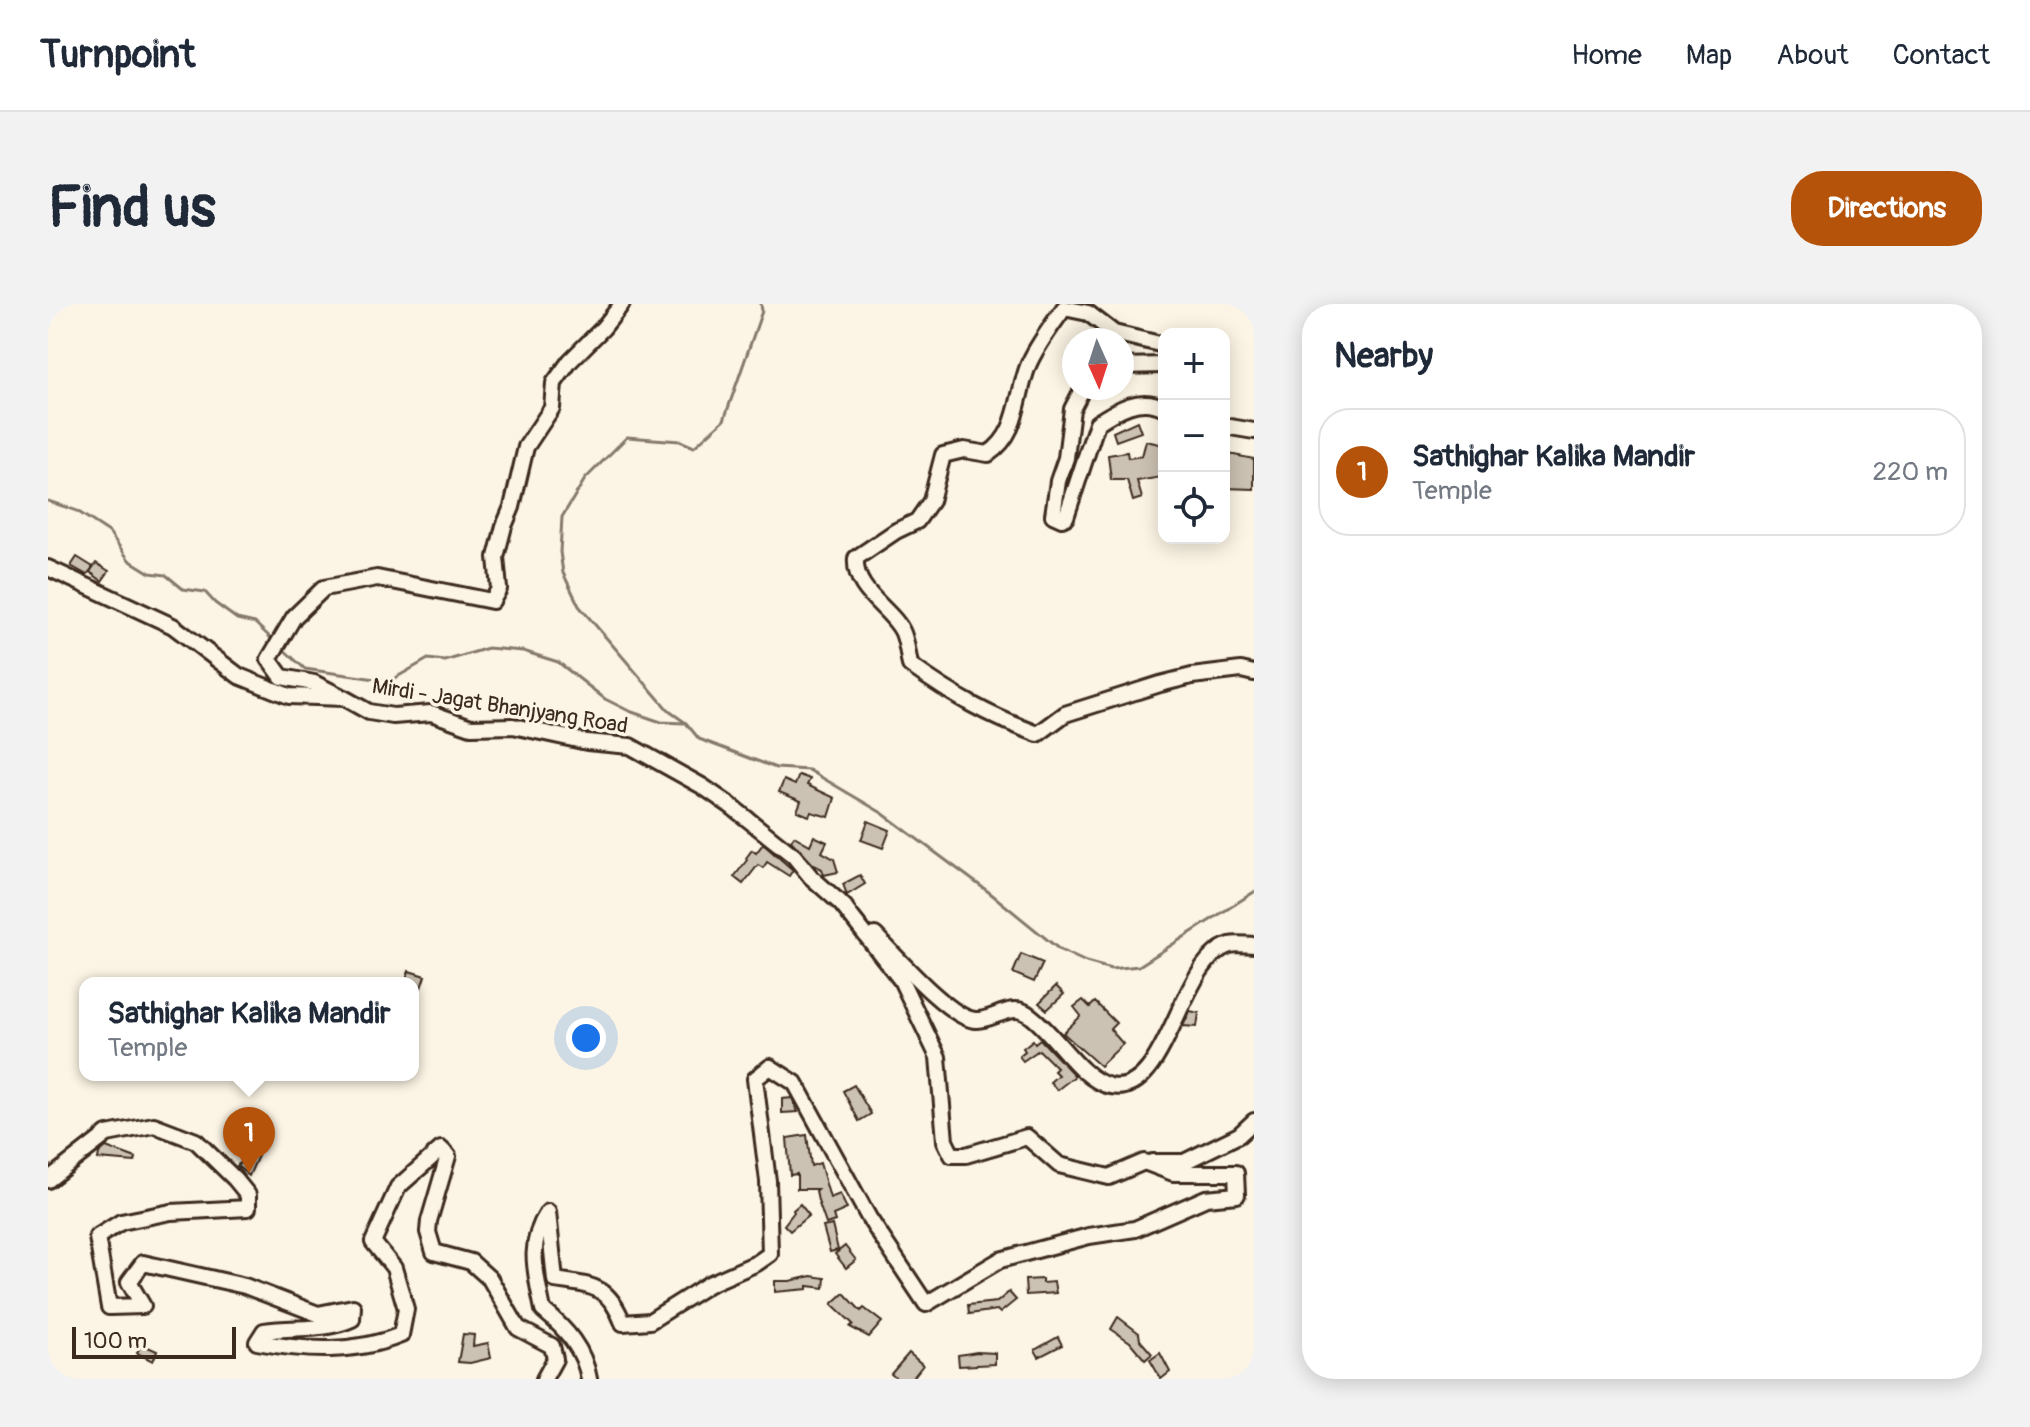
<!DOCTYPE html>
<meta charset="utf-8">
<style>
body{margin:0;font-family:Pangolin,sans-serif;background:#f2f2f3;color:#1f2937}
.controls{position:absolute;right:24px;top:24px;display:grid;overflow:hidden;border-radius:16px;box-shadow:0 4px 20px #0003}
.controls button{width:72px;height:72px;display:grid;place-items:center;padding:0;border:0;border-bottom:2px solid #e0e1e3;background:#fff;color:#1f2937;font:40px sans-serif}
.compass{position:absolute;left:1014px;top:24px;width:72px;height:72px;border-radius:50%;background:#fff;box-shadow:0 4px 20px #0003;rotate:177deg}
.scale{position:absolute;left:24px;bottom:20px;width:164px;box-sizing:border-box;padding-left:8px;border:4px solid #3b2a1e;border-top:0;font-size:22px;line-height:28px;white-space:nowrap;color:#3b2a1e;-webkit-text-stroke:6px #fcf5e5;paint-order:stroke}
.you{position:absolute;left:538px;top:734px;width:28px;height:28px;margin:-20px;border:6px solid #fff;border-radius:50%;background:#1a73e8;box-shadow:0 0 0 12px #1a73e833}
.badge{display:grid;place-items:center;width:52px;height:52px;border-radius:50%;background:#b45309;color:#fff;font-size:26px;font-weight:700}
.pin{position:absolute;translate:-50% -66px;filter:drop-shadow(0 2px 4px #0008)}
.pin::after{content:'';position:absolute;top:42px;width:28px;height:24px;background:inherit;clip-path:polygon(0 0,100% 0,50% 100%)}
.popup{position:absolute;left:31px;top:673px;width:340px;height:104px;box-sizing:border-box;display:grid;place-content:center;border-radius:16px;background:#fff;filter:drop-shadow(0 2px 6px #0005);font-size:26px;white-space:nowrap;color:#747a83}
.popup b{font-size:30px;color:#1f2937}
.popup::after{content:'';position:absolute;left:50%;top:100%;margin-left:-16px;border:16px solid transparent;border-top-color:#fff}
.list{margin:0;padding:0;list-style:none}
h2{display:flex;justify-content:space-between;align-items:center;height:104px;margin:0;padding:0 32px;font-size:34px}
h2 small{font-size:26px;font-weight:400;color:#747a83}
.list li{display:grid;grid-template-columns:52px 1fr auto;gap:24px;align-items:center;box-sizing:border-box;height:128px;margin:0 16px 16px;padding:0 16px;border:2px solid #e0e1e3;border-radius:32px}
.list b{display:block;font-size:30px;white-space:nowrap}
.list p{margin:0;font-size:26px;white-space:nowrap;color:#747a83}
.list em{font-size:26px;font-style:normal;color:#747a83}
.icon{flex:none;width:44px;height:44px;fill:none;stroke:currentColor;stroke-width:2;stroke-linecap:round;stroke-linejoin:round}
.map{position:relative;flex:none;width:1206px;height:1075px;overflow:hidden;border-radius:32px}
header{display:flex;align-items:center;gap:48px;box-sizing:border-box;height:112px;padding:0 40px;background:#fff;border-bottom:2px solid #e0e1e3}
header strong{font-size:38px}
nav{display:flex;gap:44px;margin-inline-start:auto;font-size:28px}
.intro{display:flex;align-items:center;justify-content:space-between;box-sizing:border-box;height:192px;padding:0 48px}
h1{margin:0;font-size:56px}
.button{padding:20px 36px;border-radius:32px;background:#b45309;color:#fff;font-size:28px;font-weight:700}
main{display:flex;gap:48px;padding:0 48px}
aside{flex:1;background:#fff;border-radius:32px;box-shadow:0 4px 20px #0003}
.map>svg:first-child{display:block}
</style>
<header>
<strong>Turnpoint</strong>
<nav><a>Home</a><a>Map</a><a>About</a><a>Contact</a></nav>
</header>
<div class="intro"><h1>Find us</h1><a class="button">Directions</a></div>
<main>
<div class="map">
<svg width="1206" height="1075" viewBox="0 0 1206 1075">
<rect width="100%" height="100%" fill="#fcf5e5"/>
<filter id="ink" filterUnits="userSpaceOnUse"><feTurbulence type="fractalNoise" baseFrequency=".0125" numOctaves="2"/><feDisplacementMap in="SourceGraphic" scale="16" xChannelSelector="R" yChannelSelector="G"/><feConvolveMatrix kernelMatrix="1 2 1 2 8 2 1 2 1" color-interpolation-filters="sRGB"/></filter>
<g filter="url(#ink)">
<g fill="none" stroke-linecap="round" stroke-linejoin="round">
<g stroke="#85796b" stroke-width="3">
<path d="M713,0L714,7L676,116L646,143L632,137L579,133L537,175L514,213L512,248L515,269L531,302L621,407L638,419L651,435L728,464L761,466L834,509L942,589L1012,646L1038,658L1063,665L1091,662L1206,588"/>
<path d="M0,197L29,207L61,228L81,256L102,269L118,271L135,285L157,288L167,299L189,315L207,319L227,338"/>
<path d="M233,343L257,365L342,377L380,355L397,357L440,344L475,347L510,358L557,395L581,407L613,418L636,419"/>
</g>
</g>
<g fill="#ccc2b3" stroke="#3b2a1e" stroke-width="2">
<path d="M1089,117L1093,128L1068,137L1065,128Z"/>
<path d="M1098,137L1116,141L1112,158H1116V169H1113L1114,173L1089,177L1094,194L1085,197L1079,176H1063L1060,151L1079,148L1080,154L1094,152Z"/>
<path d="M1176,149L1206,155V185L1176,184Z"/>
<path d="M29,253L45,263L39,271L23,262Z"/>
<path d="M48,259L61,267L54,277L42,268Z"/>
<path d="M751,471L762,475L759,481L787,494L781,513L763,508L761,512L749,507L753,497L731,488L736,476L747,481Z"/>
<path d="M820,517L842,526L835,544L813,536Z"/>
<path d="M746,532L762,541L766,532L779,538L774,548L786,555L790,568L776,571L774,565L766,561L743,537Z"/>
<path d="M715,540L745,566L741,572L719,558L715,564L710,561L695,580L686,573L699,556L698,554L704,546L708,549Z"/>
<path d="M812,571L817,580L799,591L795,580Z"/>
<path d="M973,650L995,659L986,678L965,669Z"/>
<path d="M361,667L377,672L373,684L365,679H357Z"/>
<path d="M1008,682L1016,690L999,706L991,699Z"/>
<path d="M1035,696L1042,703L1047,698L1068,719L1062,725L1075,740L1052,762L1015,729L1033,712L1026,703Z"/>
<path d="M1142,707L1151,709L1149,723L1135,722Z"/>
<path d="M992,735L1027,772L1009,786L1002,778L1010,771L1006,767L1009,764L991,746L975,757L971,752L977,747L975,744L985,736L987,739Z"/>
<path d="M806,781L823,810L811,817L795,787Z"/>
<path d="M744,794L750,808L734,809V795Z"/>
<path d="M759,831L763,862L772,859L782,894L792,890L799,905L785,911L787,917L778,920L770,897L768,887L770,885H749V870L742,871L739,834Z"/>
<path d="M58,843L88,854L87,858L50,855L51,849Z"/>
<path d="M202,848L210,852L201,872L189,862Z"/>
<path d="M752,900L761,911L742,927L736,921L746,908L745,906Z"/>
<path d="M784,921L790,946L782,948L775,923Z"/>
<path d="M797,942L808,956L798,964L787,950Z"/>
<path d="M763,972L777,974L776,984L760,982V985L727,988V977H742Z"/>
<path d="M994,975V979L1006,978L1008,989L978,991L977,976Z"/>
<path d="M961,988L968,996L952,1009L949,1006L921,1010L920,1001L949,998Z"/>
<path d="M796,989L813,1007L816,1004L834,1018L821,1033L802,1023L805,1020L784,1000Z"/>
<path d="M1070,1013L1091,1029L1092,1036L1104,1050L1097,1056L1082,1038L1063,1025Z"/>
<path d="M415,1030L426,1031L425,1042L440,1039L443,1054L422,1059L410,1058Z"/>
<path d="M1010,1033L1014,1041L991,1053L987,1046Z"/>
<path d="M93,1040L109,1047L105,1057L89,1049Z"/>
<path d="M929,1048L947,1049V1060L911,1062L910,1051Z"/>
<path d="M861,1049L875,1061L864,1075H849L843,1070Z"/>
<path d="M1112,1049L1122,1068L1113,1075L1102,1056Z"/>
</g>
<g fill="none" stroke-linecap="round" stroke-linejoin="round">
<defs>
<g id="minor">
<path d="M1116,41L1066,29L1040,9L1016,4C1004,22 988,42 980,62C968,93 971,130 940,150L916,146L895,151L883,197L869,217L848,227L808,254C805,288 845,305 855,329C859,339 860,351 862,361C905,392 941,412 990,430L1017,410L1112,380L1144,372L1193,366L1206,369"/>
<path d="M1074,62L1116,61"/>
<path d="M1035,84L1024,105L1018,154L1010,177L1005,211L1014,215L1018,213L1049,119C1069,106 1092,91 1116,104"/>
<path d="M1176,122L1206,127"/>
<path d="M0,264L125,322L191,372L241,392L296,394L321,408L345,412L383,409L423,423L465,422L539,438L582,442L654,482L683,502L746,552L763,573L797,603"/>
<path d="M292,392L266,379L234,373L221,355L246,313L276,284L329,274L444,297L451,285L448,253L456,222L464,203L478,143L504,104L506,79L522,57L555,24L574,0"/>
<path d="M827,631C847,651 903,716 928,716C945,717 963,698 980,710C1006,727 1032,776 1062,782C1120,795 1130,656 1182,641C1188,639 1199,641 1206,641"/>
<path d="M1104,858H1136L1191,831L1206,817"/>
<path d="M0,876L59,830L106,821L148,837L187,875L200,891V904L123,908L73,918L49,933L61,1003L95,1002L81,978L95,959L197,982L270,1010L305,1003L304,1015C276,1028 246,1022 216,1027L209,1038C258,1047 306,1050 353,1031L358,1005L346,964L325,938L350,883L393,845L400,852L381,917L380,928L386,948L423,958L442,975L470,1024L504,1042L507,1055L496,1075"/>
<path d="M541,1075C536,1045 518,1025 495,1006C488,969 478,941 500,908L507,976C544,982 560,980 575,1019L602,1017L661,980L709,959L722,950L720,877L707,775L722,763L747,779L821,914L878,1000L952,956L1041,932L1087,925L1158,894L1189,891L1188,869H1125L1096,858L1061,873L1011,861L979,833L918,851H904L897,837L890,753L853,676L791,597"/>
</g>
</defs>
<use href="#minor" stroke="#3b2a1e" stroke-width="20"/>
<use href="#minor" stroke="#fcf5e5" stroke-width="14"/>
</g>
</g>
<g text-anchor="middle" dominant-baseline="central" stroke-width="7" stroke-linejoin="round" paint-order="stroke">
<g font-size="22" fill="#3b2a1e" stroke="#fcf5e5">
<text transform="translate(452 402) rotate(9)">Mirdi - Jagat Bhanjyang Road</text>
</g>
</g>
</svg>
<div class="controls">
<button>+</button>
<button>−</button>
<button><svg class="icon" aria-label="locate" viewBox="0 0 24 24"><circle cx="12" cy="12" r="6"/><path d="M12 2v4M12 18v4M2 12h4M18 12h4"/></svg></button>
</div>
<svg class="compass" viewBox="-18 -18 36 36"><path d="M0-13l5 13h-10z" fill="#e53935"/><path d="M0 13l5-13h-10z" fill="#747a83"/></svg>
<div class="scale">100 m</div>
<div class="you"></div>
<div class="pin badge" style="left:201px;top:869px">1</div>
<div class="popup"><b>Sathighar Kalika Mandir</b>Temple</div>
</div>
<aside>
<h2>Nearby<small></small></h2>
<ul class="list">
<li><span class="badge">1</span><div><b>Sathighar Kalika Mandir</b><p>Temple</p></div><em>220 m</em></li>
</ul>
</aside>
</main>
